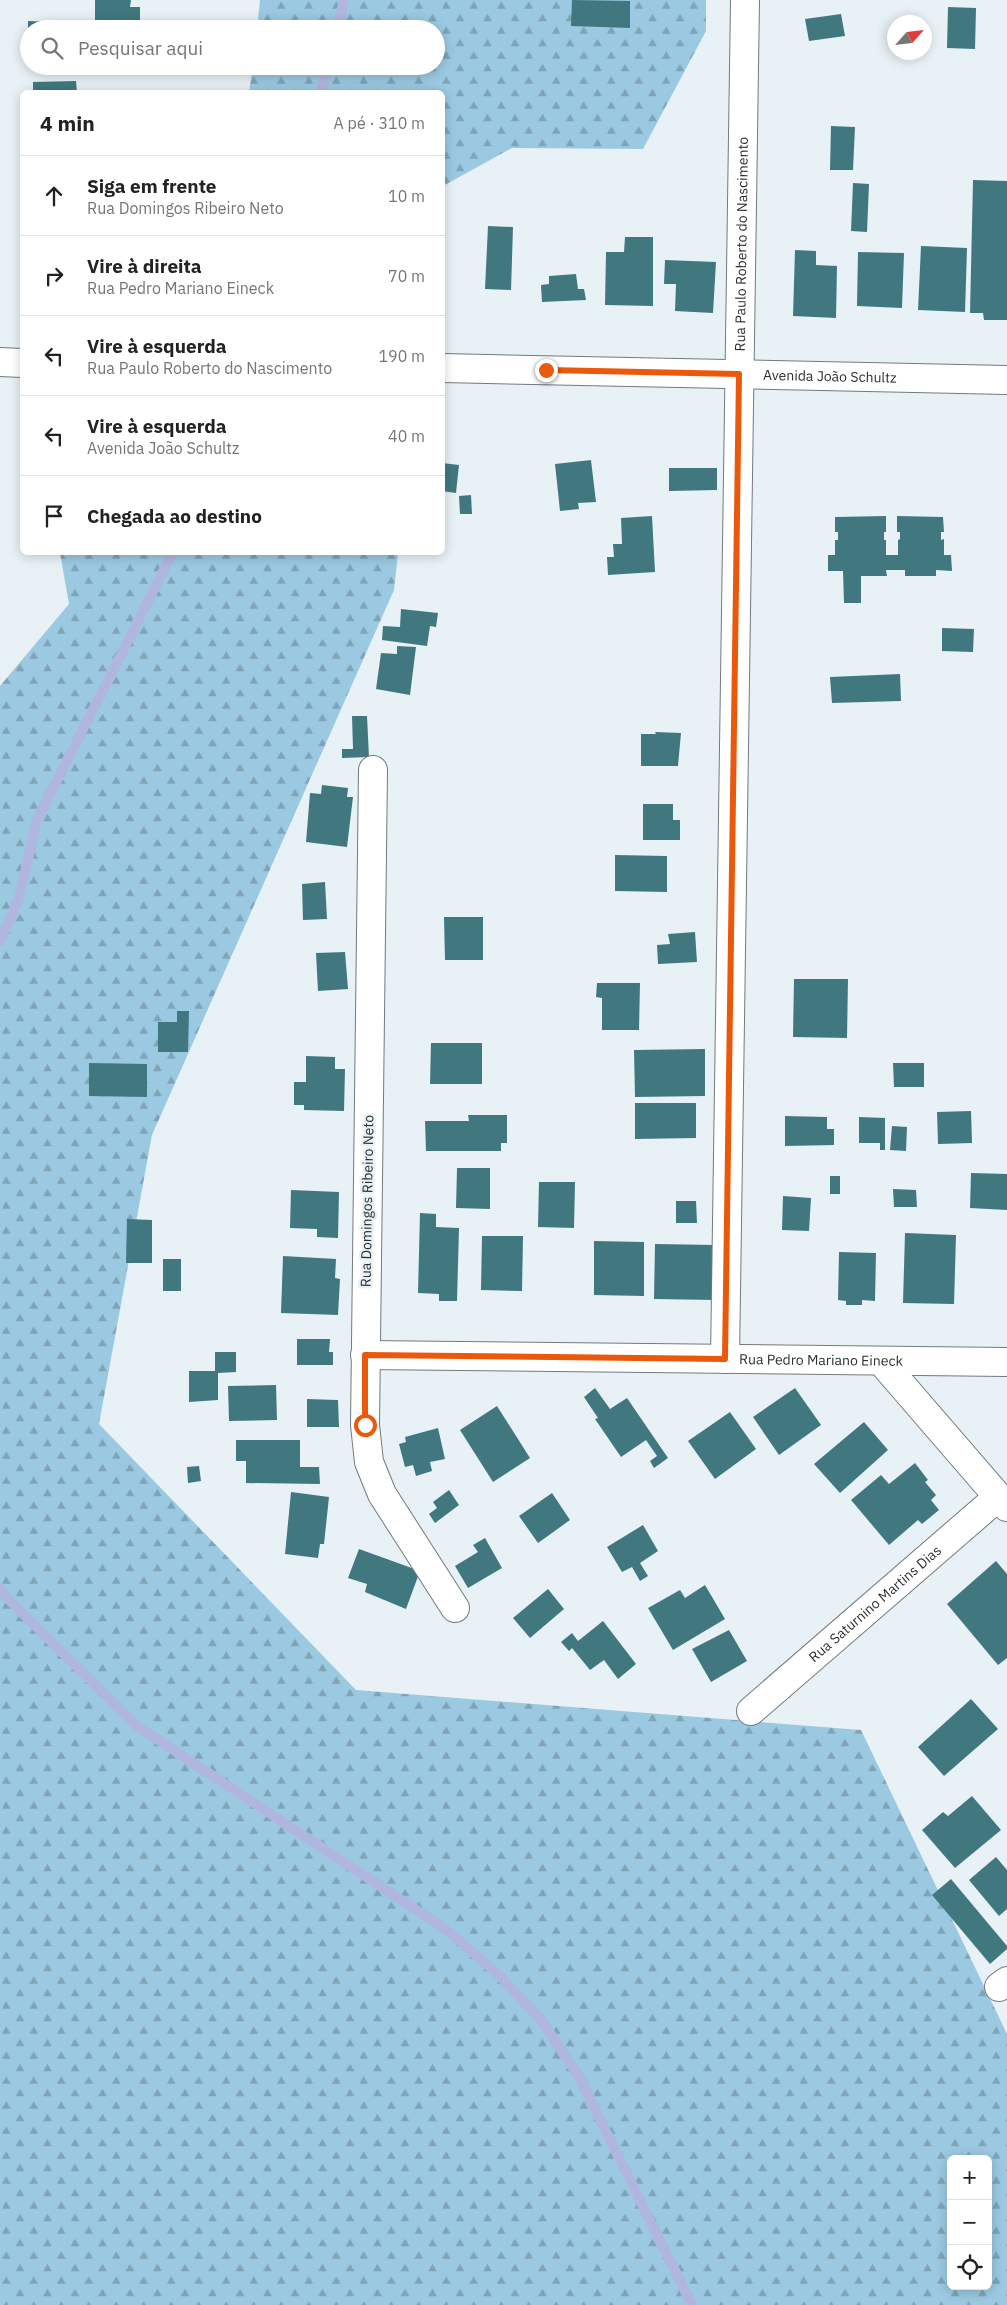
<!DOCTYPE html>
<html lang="pt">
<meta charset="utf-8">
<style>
body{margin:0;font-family:"IBM Plex Sans",sans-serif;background:#f6f6f6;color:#222}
.controls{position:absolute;right:15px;bottom:15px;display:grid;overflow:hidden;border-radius:8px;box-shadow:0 2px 12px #0003}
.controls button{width:45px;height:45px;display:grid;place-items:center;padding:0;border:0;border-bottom:1px solid #e0e0e0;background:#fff;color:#222;font:25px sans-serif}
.compass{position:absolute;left:887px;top:15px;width:45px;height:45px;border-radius:50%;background:#fff;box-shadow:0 2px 12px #0003;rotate:63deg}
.stop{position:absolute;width:15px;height:15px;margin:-11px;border:4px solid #ea580c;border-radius:50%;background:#fff}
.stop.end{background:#ea580c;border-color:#fff;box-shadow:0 1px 5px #0008}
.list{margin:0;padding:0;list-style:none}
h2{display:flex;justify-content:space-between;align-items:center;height:65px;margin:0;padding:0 20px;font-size:21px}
h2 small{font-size:16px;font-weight:400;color:#767676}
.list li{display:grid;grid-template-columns:32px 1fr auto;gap:15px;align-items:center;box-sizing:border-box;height:80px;padding:0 20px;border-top:1px solid #e0e0e0}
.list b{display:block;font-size:19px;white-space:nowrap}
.list p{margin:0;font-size:16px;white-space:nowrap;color:#767676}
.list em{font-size:16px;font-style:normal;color:#767676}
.icon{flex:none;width:28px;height:28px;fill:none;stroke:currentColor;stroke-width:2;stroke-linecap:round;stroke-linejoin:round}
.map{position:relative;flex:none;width:1007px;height:2305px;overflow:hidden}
.search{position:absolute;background:#fff;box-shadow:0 2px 12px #0003;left:20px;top:20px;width:425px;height:55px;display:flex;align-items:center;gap:12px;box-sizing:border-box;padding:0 18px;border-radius:28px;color:#767676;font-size:19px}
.panel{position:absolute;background:#fff;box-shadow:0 2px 12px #0003;left:20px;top:90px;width:425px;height:465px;border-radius:8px}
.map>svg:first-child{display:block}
</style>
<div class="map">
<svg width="1007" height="2305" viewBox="0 0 1007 2305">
<defs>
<pattern id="forest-firs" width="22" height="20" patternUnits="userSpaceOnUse" patternTransform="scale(1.25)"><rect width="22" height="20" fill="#9bc9e1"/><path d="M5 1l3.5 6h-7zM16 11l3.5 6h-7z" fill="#7fa4b7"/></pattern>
</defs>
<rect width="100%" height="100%" fill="#e8f1f6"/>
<g fill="url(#forest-firs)" fill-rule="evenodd">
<path d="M260,0H706V31L643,149L512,148L443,186L442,92H249L253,66H436V29H257Z"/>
<path d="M60,553H398L394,590L152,1135L99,1424L356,1690L861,1730L1007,2034V2305H0V686L69,604ZM951,2159H988V2286H951Z"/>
</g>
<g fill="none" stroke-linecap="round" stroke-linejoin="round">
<g stroke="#b0b6e0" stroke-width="10">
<path d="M337,29L344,0"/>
<path d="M321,92L328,66"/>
<path d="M0,941L19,898L37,820L173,552"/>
<path d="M0,1588L4,1595L137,1726L447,1930L500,1976L542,2021L579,2077L692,2305"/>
</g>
</g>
<g fill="#417880">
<path d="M95,0H131L130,7H140V25L133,24L132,29H95Z"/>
<path d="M572,0L630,1V28L571,26Z"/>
<path d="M948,7L976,8L975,49L947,48Z"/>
<path d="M841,14L845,36L809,41L805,19Z"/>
<path d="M28,21L72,23V29H28Z"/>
<path d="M76,81L77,92H33V82Z"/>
<path d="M831,126L855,127L853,170H830Z"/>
<path d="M973,180L1007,181V320H984L983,313H970Z"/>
<path d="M853,183L869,184L867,232L851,231Z"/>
<path d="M488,226L513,227L511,290L485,289Z"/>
<path d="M625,237H653V306L605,305L606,252H624Z"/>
<path d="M921,246L967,248L965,312L918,310Z"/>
<path d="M795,250L816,251V265L837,266L836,318L793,316Z"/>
<path d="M858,252L904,253L902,308L857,306Z"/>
<path d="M665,260L716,262L713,313L675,311L676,284H664Z"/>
<path d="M576,274L578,289H584L586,300L542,302L541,285L549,284V276Z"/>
<path d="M591,460L596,502L578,503L579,509L560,511L555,464Z"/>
<path d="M442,463L459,465L456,493L442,491Z"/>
<path d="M669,468H717V490L669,491Z"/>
<path d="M471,495L472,514H460L459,496Z"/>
<path d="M652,516L655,572L608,575L607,557H614L613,544H622L621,518Z"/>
<path d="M886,516V532H884V540H886V555H898V540L900,539V532H897V516L943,517L944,532H941V540L944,539V555H951L952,571L936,570V576H905V570H886L887,576H861V603H844L843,571H828V555H835V540H838V532H835V517Z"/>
<path d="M401,609L438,613L436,627L430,626L427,646L382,640L383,626L400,627Z"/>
<path d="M942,628L974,629L973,652L942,651Z"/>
<path d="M397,646L416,647L410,695L376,689L381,653L397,654Z"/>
<path d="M900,674L901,701L832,703L830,677Z"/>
<path d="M352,716H367L369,757L342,758V749H353Z"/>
<path d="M655,732L681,733L678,766H641V734H656Z"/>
<path d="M322,785L348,788L347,797H353L347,847L306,842L310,793L321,794Z"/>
<path d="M643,804H673V820H680V840H643Z"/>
<path d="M615,855L667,856V892L615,891Z"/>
<path d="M325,882L327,919L303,920L302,884Z"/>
<path d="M444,917H483V960H445Z"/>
<path d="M695,932L697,962L658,964L657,945L670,944L668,934Z"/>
<path d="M345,952L348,989L318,991L316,953Z"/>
<path d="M794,979H848L847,1038L793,1037Z"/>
<path d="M597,983H640L639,1030H602V998L596,997Z"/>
<path d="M177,1011H189L188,1052H158V1022H177Z"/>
<path d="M431,1043H482V1084H430Z"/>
<path d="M705,1049V1096L635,1097L634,1050Z"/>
<path d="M306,1056L335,1057V1069H345L344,1111L304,1110V1105H294V1082H306Z"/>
<path d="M89,1063L147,1064V1097L89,1096Z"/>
<path d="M893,1063H924V1087H894Z"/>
<path d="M635,1103H696V1138L635,1139Z"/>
<path d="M971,1111L972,1143L938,1144L937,1112Z"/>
<path d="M468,1115H507V1143H501V1151H426L425,1121H469Z"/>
<path d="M785,1116L827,1117V1129H834V1145L785,1146Z"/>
<path d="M859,1117L885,1118V1150H880V1143H859Z"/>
<path d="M892,1126L907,1127L906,1151L890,1150Z"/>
<path d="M457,1168H490V1209L456,1208Z"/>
<path d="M971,1173L1007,1174V1210L970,1208Z"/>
<rect x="830" y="1176" width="10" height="18"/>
<path d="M539,1182H575L574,1228L538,1227Z"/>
<path d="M893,1189L916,1190L917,1207H894Z"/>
<path d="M291,1190L339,1192L338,1238L317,1237V1229L290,1228Z"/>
<path d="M783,1196L811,1198L809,1231L782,1230Z"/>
<path d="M676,1201H696L697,1223H676Z"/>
<path d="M420,1213L436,1214V1227L459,1228L457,1301H439V1294L418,1293Z"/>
<path d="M127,1219L152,1220V1263H126Z"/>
<path d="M905,1233L956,1235L954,1304L903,1303Z"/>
<path d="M482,1236H523L522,1291L481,1290Z"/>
<path d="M594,1241L644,1242V1296L594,1295Z"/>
<path d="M655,1244L716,1245L715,1300L654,1299Z"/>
<path d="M839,1252L876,1253L875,1301L862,1300V1305H846V1301L838,1300Z"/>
<path d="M283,1256L336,1259L335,1278L340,1279L338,1315L281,1313Z"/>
<rect x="163" y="1259" width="18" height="32"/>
<path d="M297,1339H330L329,1352H333V1365H297Z"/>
<path d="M215,1352H236V1372L218,1373V1400L189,1402V1371H215Z"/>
<path d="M276,1385L277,1420L229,1421L228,1386Z"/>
<path d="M595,1388L610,1409L627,1398L668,1458L654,1468L650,1461L657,1456L646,1440L621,1457L595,1419L598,1418L584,1397Z"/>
<path d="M795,1388L821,1425L779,1455L753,1417Z"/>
<path d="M307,1399L338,1400L339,1427H307Z"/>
<path d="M497,1406L530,1458L493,1482L460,1430Z"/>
<path d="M730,1412L756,1449L715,1479L688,1441Z"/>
<path d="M864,1422L888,1450L840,1493L814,1464Z"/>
<path d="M438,1428L445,1459L430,1462L432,1471L416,1476L413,1465L405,1467L399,1444L406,1442L405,1437Z"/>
<path d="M236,1440H300V1467H319L320,1484L246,1483V1461H236Z"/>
<path d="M915,1463L928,1480L925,1482L936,1495L931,1500L939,1510L922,1524L918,1520L889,1545L851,1500L881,1475L889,1484Z"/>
<path d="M199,1466L201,1481L188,1483L187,1467Z"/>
<path d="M449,1490L459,1505L435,1523L429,1514L437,1508L433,1502Z"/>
<path d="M291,1492L329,1497L324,1544H320L318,1558L285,1554Z"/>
<path d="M552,1493L570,1520L538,1543L519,1516Z"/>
<path d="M643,1525L658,1551L640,1563L648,1576L640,1581L632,1567L622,1572L607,1547Z"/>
<path d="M485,1538L502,1568L468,1588L455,1566L478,1552L473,1545Z"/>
<path d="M359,1549L420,1571L406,1609L365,1592L367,1584L348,1578Z"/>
<path d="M996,1561L1007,1574V1658L998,1665L947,1604Z"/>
<path d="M705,1585L725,1619L673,1650L648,1608L680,1590L685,1598Z"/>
<path d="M548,1589L564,1609L530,1638L513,1618Z"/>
<path d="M603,1621L636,1664L618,1679L604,1660L590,1670L572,1648L569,1651L561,1642L572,1633L578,1641Z"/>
<path d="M729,1630L747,1661L711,1682L692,1649Z"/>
<path d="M971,1699L998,1729L944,1776L918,1747Z"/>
<path d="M972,1796L1001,1830L955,1868L922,1830L943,1812L948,1816Z"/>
<path d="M996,1857L1007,1870V1909L999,1916L969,1880Z"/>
<path d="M951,1879L1007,1946V1949L990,1964L932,1895Z"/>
</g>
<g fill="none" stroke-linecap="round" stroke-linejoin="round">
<defs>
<g id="minor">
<path d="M0,362L22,363"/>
<path id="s1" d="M442,368L1007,380"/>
<path d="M373,770L365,1425L369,1462L382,1494L455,1608"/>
<path id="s2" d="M365,1355L1007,1362"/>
<path id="s3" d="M725,1359L745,0"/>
<path d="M881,1361L1007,1507"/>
<path id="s4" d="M751,1711L998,1497"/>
<path d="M999,1987L1007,1981"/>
</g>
</defs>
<use href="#minor" stroke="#727a7f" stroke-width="30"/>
<use href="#minor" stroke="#fff" stroke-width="28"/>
</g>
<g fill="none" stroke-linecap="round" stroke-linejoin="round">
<path stroke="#ea580c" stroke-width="6" d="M365,1425V1355L725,1359L739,374L546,370"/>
</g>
<g text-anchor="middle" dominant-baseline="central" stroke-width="5" stroke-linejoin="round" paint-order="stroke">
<g font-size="14" fill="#2b2f31" stroke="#e8f1f6">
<text stroke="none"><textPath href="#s3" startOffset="1115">Rua Paulo Roberto do Nascimento</textPath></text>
<text stroke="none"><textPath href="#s1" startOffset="388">Avenida João Schultz</textPath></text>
<text transform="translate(367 1201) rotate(-89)">Rua Domingos Ribeiro Neto</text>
<text stroke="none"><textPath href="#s2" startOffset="456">Rua Pedro Mariano Eineck</textPath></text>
<text stroke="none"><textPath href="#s4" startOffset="164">Rua Saturnino Martins Dias</textPath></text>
</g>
</g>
</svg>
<div class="controls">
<button>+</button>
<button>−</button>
<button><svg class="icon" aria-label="locate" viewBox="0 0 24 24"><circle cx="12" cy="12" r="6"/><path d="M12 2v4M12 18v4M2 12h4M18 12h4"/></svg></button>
</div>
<svg class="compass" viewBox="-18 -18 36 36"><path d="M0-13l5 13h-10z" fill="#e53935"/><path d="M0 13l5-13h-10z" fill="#767676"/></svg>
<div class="stop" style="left:365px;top:1425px"></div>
<div class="stop end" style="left:546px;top:370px"></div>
<div class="search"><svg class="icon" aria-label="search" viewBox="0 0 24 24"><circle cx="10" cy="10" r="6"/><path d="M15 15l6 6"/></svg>Pesquisar aqui</div>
<section class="panel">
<h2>4 min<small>A pé · 310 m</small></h2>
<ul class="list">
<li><svg class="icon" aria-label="ahead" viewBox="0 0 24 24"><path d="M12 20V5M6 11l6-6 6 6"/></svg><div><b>Siga em frente</b><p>Rua Domingos Ribeiro Neto</p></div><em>10 m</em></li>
<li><svg class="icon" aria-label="right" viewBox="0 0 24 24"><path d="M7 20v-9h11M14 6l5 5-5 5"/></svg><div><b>Vire à direita</b><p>Rua Pedro Mariano Eineck</p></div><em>70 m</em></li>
<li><svg class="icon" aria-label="left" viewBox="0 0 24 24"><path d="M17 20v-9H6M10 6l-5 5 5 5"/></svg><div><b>Vire à esquerda</b><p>Rua Paulo Roberto do Nascimento</p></div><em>190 m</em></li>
<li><svg class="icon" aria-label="left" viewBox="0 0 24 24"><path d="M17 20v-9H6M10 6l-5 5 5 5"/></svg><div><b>Vire à esquerda</b><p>Avenida João Schultz</p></div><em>40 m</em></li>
<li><svg class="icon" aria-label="arrive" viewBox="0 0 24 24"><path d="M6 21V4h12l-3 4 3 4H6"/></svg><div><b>Chegada ao destino</b></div></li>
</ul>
</section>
</div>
